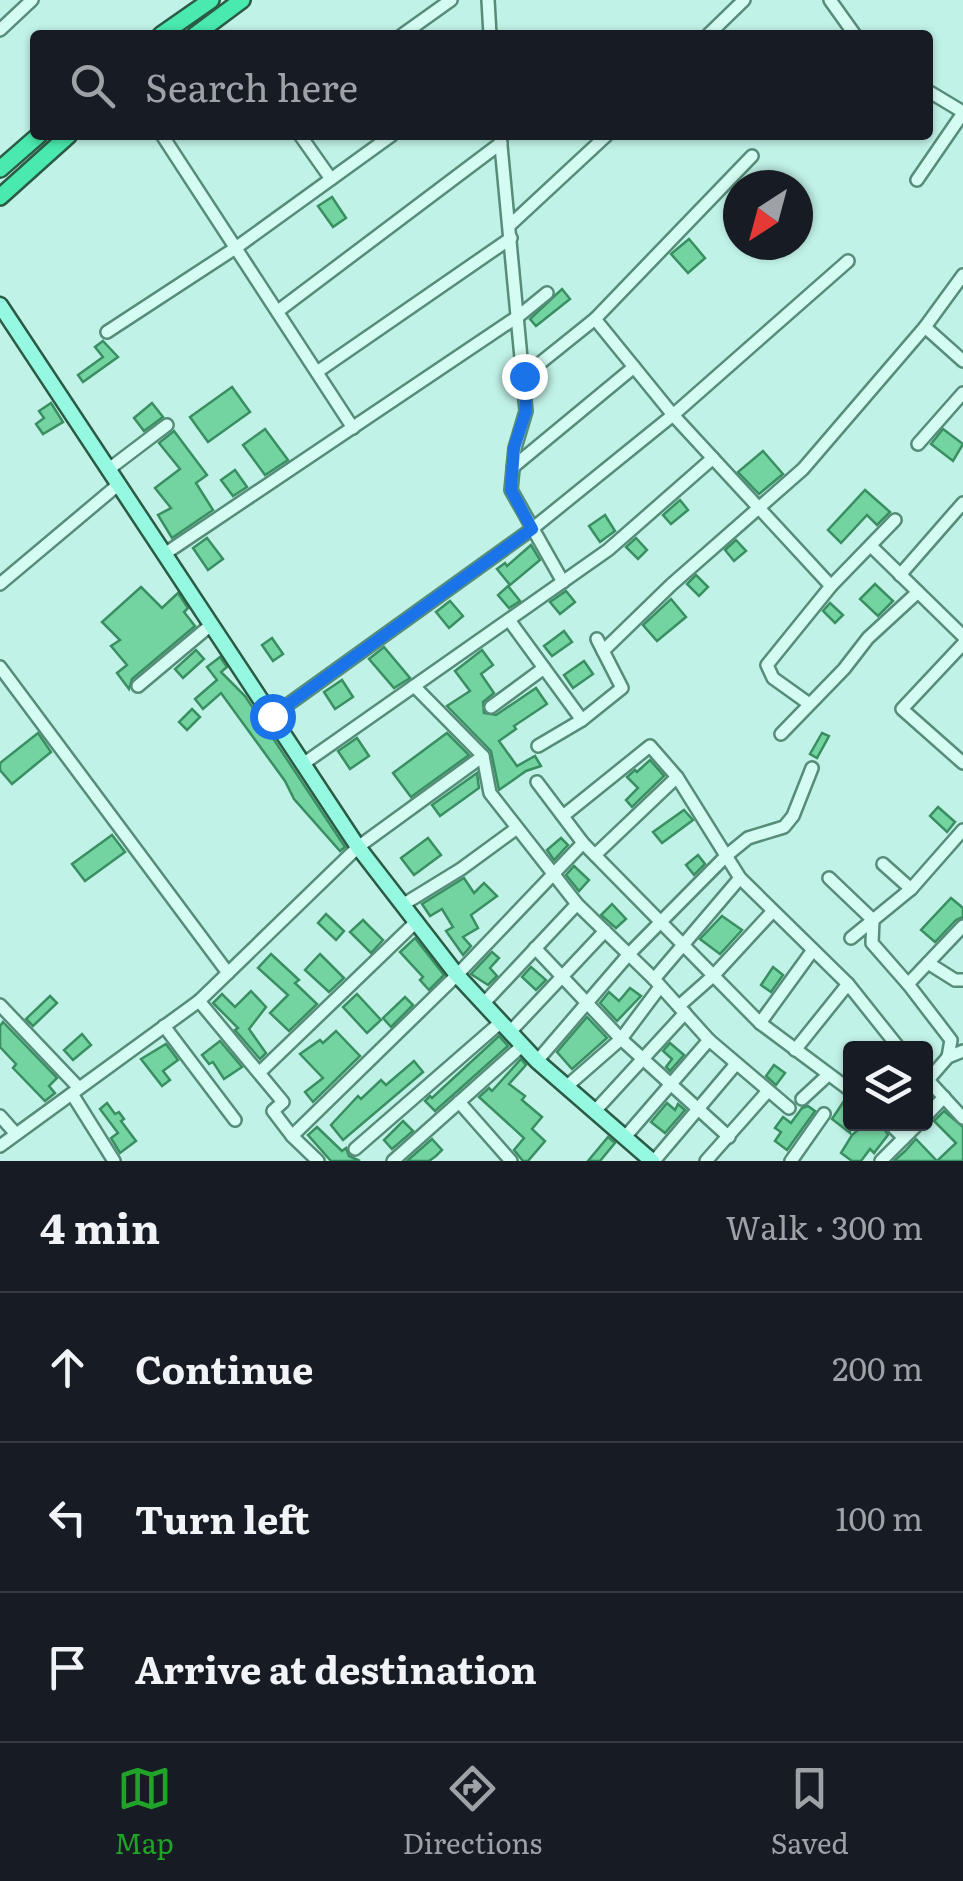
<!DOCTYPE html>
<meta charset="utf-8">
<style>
body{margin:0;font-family:Literata,serif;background:#242831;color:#f1f3f6}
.controls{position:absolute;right:30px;bottom:30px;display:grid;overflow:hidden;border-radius:10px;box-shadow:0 2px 8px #0004}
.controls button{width:90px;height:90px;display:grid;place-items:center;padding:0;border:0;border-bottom:2px solid #363941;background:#171b24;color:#f1f3f6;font:50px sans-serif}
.compass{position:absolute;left:723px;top:170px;width:90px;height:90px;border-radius:50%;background:#171b24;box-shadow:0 2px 8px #0004;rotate:216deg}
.stop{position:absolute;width:30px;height:30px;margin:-22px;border:8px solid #1a73e8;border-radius:50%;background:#fff}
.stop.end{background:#1a73e8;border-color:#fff;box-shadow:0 2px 10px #0008}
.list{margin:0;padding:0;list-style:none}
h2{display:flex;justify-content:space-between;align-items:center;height:130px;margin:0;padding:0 40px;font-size:42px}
h2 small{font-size:32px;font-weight:400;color:#9ea1a6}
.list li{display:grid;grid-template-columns:65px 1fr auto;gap:30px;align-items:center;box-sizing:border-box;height:150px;padding:0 40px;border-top:2px solid #363941}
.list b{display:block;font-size:38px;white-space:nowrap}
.list em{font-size:32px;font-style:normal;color:#9ea1a6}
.icon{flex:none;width:55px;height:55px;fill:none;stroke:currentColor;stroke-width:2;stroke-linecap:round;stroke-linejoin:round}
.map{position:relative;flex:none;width:963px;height:1161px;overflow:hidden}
.search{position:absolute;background:#171b24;box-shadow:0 2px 8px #0004;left:30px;right:30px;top:30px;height:110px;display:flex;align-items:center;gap:25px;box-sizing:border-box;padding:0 35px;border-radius:10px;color:#9ea1a6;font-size:38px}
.sheet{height:580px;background:#171b24}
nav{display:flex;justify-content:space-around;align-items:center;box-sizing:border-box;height:140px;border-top:2px solid #363941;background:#171b24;font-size:28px;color:#9ea1a6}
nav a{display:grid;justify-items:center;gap:5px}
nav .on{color:#21a229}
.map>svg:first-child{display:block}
</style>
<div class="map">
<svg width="963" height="1161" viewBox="0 0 963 1161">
<rect width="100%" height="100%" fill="#c1f2e7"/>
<g fill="#73d4a2" stroke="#3a8f62" stroke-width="2.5">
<path d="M332,197L346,218L333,227L318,206Z"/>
<path d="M689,239L705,258L688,273L671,254Z"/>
<path d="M562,289L570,299L536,326L530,319Z"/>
<path d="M103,341L118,357L83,382L78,375L103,357L95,347Z"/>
<path d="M232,387L250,412L208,442L190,417Z"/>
<path d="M51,403L63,422L43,434L36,424L44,418L39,411Z"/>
<path d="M152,403L163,417L144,431L134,418Z"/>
<path d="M265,429L288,460L265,475L243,445Z"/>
<path d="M943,429L963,444L953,461L931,444Z"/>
<path d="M174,431L207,475L196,483L213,510L172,538L158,515L171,508L155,488L180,469L159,443Z"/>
<path d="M763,451L783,474L759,494L738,472Z"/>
<path d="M235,470L247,487L233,496L221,480Z"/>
<path d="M865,490L890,512L877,525L867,515L841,543L828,530Z"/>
<path d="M680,500L688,510L671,524L663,515Z"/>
<path d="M605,515L615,531L600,542L589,526Z"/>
<path d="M207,538L223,559L208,570L193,548Z"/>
<path d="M636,538L647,550L638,559L626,547Z"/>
<path d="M736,540L746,551L734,561L725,550Z"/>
<path d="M531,545L540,560L510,585L497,569L505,563L507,566Z"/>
<path d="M696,575L708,587L699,596L687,584Z"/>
<path d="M875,584L893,601L878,616L860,599Z"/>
<path d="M508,586L520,601L509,608L498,595Z"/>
<path d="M141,587L162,608L178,593L188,608L184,612L195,626L132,679L129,689L117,673L127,665L111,646L120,640L102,622Z"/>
<path d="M566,591L575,602L560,614L550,602Z"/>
<path d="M671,599L686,617L657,641L643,625Z"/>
<path d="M450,601L463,616L449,628L436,612Z"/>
<path d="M830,603L843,615L835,623L823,611Z"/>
<path d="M564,631L572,642L552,656L544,646Z"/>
<path d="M272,638L283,654L273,661L262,645Z"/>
<path d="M384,647L410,678L394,688L369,659Z"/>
<path d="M196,650L204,659L183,678L175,669Z"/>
<path d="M482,650L493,665L481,674L494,693L483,702L484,713L496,715L536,688L547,704L514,726L516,729L499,741L517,766L535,756L541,766L526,771L499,790L491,751L447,706L470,691L455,671Z"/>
<path d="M220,657L227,667L221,672L245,696L345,847L340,851L294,799L285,781L221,693L203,709L195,699L217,680L207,667Z"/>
<path d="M584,661L593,674L573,688L564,675Z"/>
<path d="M342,680L353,697L335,709L324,692Z"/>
<path d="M192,709L200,717L187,730L179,722Z"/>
<path d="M38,733L51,752L12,784L0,770V763Z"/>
<path d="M447,733L469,755L411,797L393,773Z"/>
<path d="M822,733L829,736L817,758L810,754Z"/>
<path d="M357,738L369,756L350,769L338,751Z"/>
<path d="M650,760L664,776L632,807L626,800L638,788L627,777L635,770L637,772Z"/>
<path d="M477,773L479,788L440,816L432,805Z"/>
<path d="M938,807L955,822L947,832L930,816Z"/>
<path d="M684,810L693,820L662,843L653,832Z"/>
<path d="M112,835L125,852L85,881L72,864Z"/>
<path d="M428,838L441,855L414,875L401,858Z"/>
<path d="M561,838L568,845L554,860L547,850Z"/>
<path d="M698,855L705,864L694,875L686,865Z"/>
<path d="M574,866L589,880L579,891L566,875Z"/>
<path d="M464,878L474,893L484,883L497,896L471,915L478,928L463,937L471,946L463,955L446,931L453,927L442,909L430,916L422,904Z"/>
<path d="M951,898L963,908V917L956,920L935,942L921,930Z"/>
<path d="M612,904L626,919L616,928L601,915Z"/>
<path d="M326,914L344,931L336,940L318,923Z"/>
<path d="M722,916L742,930L720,954L700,939Z"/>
<path d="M363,920L383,940L371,953L350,932Z"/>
<path d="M415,938L444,975L429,990L420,980L423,977L400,952Z"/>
<path d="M492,952L499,958L490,968L497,976L488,985L471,974Z"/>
<path d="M271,954L299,980L295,983L317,1004L289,1031L270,1013L288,995L258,968Z"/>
<path d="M320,954L344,978L329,992L305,970Z"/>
<path d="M531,967L546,980L536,990L522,977Z"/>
<path d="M773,967L783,975L771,992L761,985Z"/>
<path d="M630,988L641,996L617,1021L600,1003L609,992L619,1001Z"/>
<path d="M251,991L266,1007L249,1029L266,1053L260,1059L235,1030L238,1028L213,1003L222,994L235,1007Z"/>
<path d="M357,994L381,1020L367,1033L343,1007Z"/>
<path d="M50,996L57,1003L33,1026L26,1019Z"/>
<path d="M405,997L413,1005L391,1027L383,1018Z"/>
<path d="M587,1017L607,1038L572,1069L557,1052Z"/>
<path d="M3,1022L57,1078L49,1086L55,1093L45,1101L13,1068L16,1064L0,1047V1026Z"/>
<path d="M336,1031L360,1056L313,1102L305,1092L323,1078L300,1054L320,1040L323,1043Z"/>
<path d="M82,1034L91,1045L73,1060L64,1050Z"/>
<path d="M499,1036L508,1046L435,1111L425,1101L430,1096L432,1098Z"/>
<path d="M220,1041L242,1067L224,1079L213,1062L209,1064L202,1055Z"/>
<path d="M670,1043L684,1055L670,1071L666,1067L672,1059L663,1051Z"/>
<path d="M166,1044L178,1060L163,1071L170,1080L162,1086L141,1059Z"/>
<path d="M521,1059L526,1065L509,1084L525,1096L522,1100L542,1117L532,1129L545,1141L528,1161H523L514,1150L524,1138L479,1097L489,1088L492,1091Z"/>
<path d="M414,1061L423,1072L343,1140L331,1125L358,1096L361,1099L381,1080L386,1085Z"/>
<path d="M774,1065L785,1073L776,1085L766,1076Z"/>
<path d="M846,1098L850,1099V1133L832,1119Z"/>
<path d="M107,1103L115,1114L119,1112L124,1119L121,1121L136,1141L120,1153L111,1138L118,1133L100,1109Z"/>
<path d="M667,1103L675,1110L678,1104L685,1110L665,1133L651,1122Z"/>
<path d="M808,1106L815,1111L787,1150L775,1141L781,1132L775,1128L783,1117L791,1123L802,1108Z"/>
<path d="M944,1111L963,1127V1161H937L956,1143L934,1121Z"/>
<path d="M403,1121L413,1131L392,1149L384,1140Z"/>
<path d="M865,1124H881L888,1135L874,1153L870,1149L861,1161H852L841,1153L852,1135Z"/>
<path d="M317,1127L342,1151L346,1148L349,1156L360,1161H331L308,1135Z"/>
<path d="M608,1137L615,1143L600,1161H588Z"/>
<path d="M432,1139L442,1150L436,1156L429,1161H407Z"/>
<path d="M916,1139L937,1161H894L905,1151Z"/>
</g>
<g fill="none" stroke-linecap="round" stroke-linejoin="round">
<defs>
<g id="minor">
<path d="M488,0L490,35"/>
<path d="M830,0L855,35"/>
<path d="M0,30L32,0"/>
<path d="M402,35L451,0"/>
<path d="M708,35L744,0"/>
<path d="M928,91L963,112"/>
<path d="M162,135L353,428"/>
<path d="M300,135L331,179"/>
<path d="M500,135L526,411L515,448L511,490L563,582"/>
<path d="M917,180L963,113"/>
<path d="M509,226L607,135"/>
<path d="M278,311L501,143"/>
<path d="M595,319L673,415L831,586"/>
<path d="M925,327L963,361"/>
<path d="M107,332L237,247L392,135"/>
<path d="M317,372L511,238"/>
<path d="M524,376L595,319L752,156"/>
<path d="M918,444L963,393"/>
<path d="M513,467L634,367"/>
<path d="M109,469L167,425"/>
<path d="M872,547L963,636"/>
<path d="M166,553L520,315L547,293"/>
<path d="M900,575L963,503"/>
<path d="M0,584L119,484"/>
<path d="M509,620L582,720"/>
<path d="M963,644L902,709L963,763"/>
<path d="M603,651L671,585L803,469L925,327L963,275"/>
<path d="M0,667L228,973"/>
<path d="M138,686L212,624"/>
<path d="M414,686L483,756L490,793L577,904L654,979L709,1040L789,1108"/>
<path d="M808,703L773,678L767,665L831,586L895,520"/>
<path d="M491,707L544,668"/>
<path d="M272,716L532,529L673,415L848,261"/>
<path d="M781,734L844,669L868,638L918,592"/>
<path d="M538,746L582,720L622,688L597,639"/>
<path d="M303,764L608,550L713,458"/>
<path d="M537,782L583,843L760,1023L850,1090"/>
<path d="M563,816L650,746L677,777L740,878L848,984L899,1048"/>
<path d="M595,855L677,777"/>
<path d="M883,864L911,889"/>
<path d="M829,878L873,920L872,943L908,984"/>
<path d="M404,904L461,869L517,828"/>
<path d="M851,938L911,889L963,830"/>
<path d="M535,948L621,1039L729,1137"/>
<path d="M928,963L955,980H963"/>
<path d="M654,979L740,878"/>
<path d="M199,1001L283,1102L273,1111L292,1136L318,1161"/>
<path d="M484,1003L577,904"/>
<path d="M0,1005L79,1088"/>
<path d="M679,1006L713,976L772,912"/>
<path d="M760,1023L813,950"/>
<path d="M164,1026L235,1120"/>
<path d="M510,1032L605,931"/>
<path d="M795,1050L848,984"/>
<path d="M948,1057L951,1040L908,984L963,926"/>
<path d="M537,1061L629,954L726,856L748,838L784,827L793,816L812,768"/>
<path d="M260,1072L417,921"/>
<path d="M926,1078L963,1118"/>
<path d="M928,1080L948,1057L963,1051"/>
<path d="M566,1087L621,1039L660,987"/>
<path d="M72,1094L114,1161"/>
<path d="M802,1099L828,1075"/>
<path d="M459,1102L511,1161"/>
<path d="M594,1112L685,1013"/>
<path d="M0,1116L16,1134"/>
<path d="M926,1116L944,1097"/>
<path d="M890,1124L904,1138"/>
<path d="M292,1136L457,975L583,843"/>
<path d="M625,1137L709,1040"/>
<path d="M0,1146L199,1001L358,847L483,756"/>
<path d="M355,1149L501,1022"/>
<path d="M393,1161L523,1045"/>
<path d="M654,1161L736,1064"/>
<path d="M706,1161L768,1091"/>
<path d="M791,1161L824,1114"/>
<path d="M881,1161L918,1124"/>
</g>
<path id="major" d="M0,305L358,847L457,975L537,1061L652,1161"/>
<g id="highway">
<path d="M161,35L211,0"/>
<path d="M195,35L242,0"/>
<path d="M0,169L39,135"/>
<path d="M0,197L69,135"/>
</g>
</defs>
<use href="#minor" stroke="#568d78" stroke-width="16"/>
<use href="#major" stroke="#2b5b45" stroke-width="19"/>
<use href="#highway" stroke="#2b5b45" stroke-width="20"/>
<use href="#minor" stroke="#d5fcf3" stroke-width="11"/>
<use href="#major" stroke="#95f9e1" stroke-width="14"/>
<use href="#highway" stroke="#49e9af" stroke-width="15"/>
</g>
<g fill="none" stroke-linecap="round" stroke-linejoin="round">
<path stroke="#1a73e8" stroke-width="12" d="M272,716L532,529L511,490L514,448L526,411L524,376"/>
</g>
</svg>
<div class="controls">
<button><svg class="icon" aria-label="layers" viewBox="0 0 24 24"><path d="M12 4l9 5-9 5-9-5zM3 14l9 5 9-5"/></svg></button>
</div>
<svg class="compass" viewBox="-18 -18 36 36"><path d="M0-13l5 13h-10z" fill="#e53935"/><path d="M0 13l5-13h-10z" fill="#9ea1a6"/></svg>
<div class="stop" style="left:272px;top:716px"></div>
<div class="stop end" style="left:524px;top:376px"></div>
<div class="search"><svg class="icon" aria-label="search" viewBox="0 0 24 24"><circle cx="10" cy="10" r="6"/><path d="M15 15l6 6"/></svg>Search here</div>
</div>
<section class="sheet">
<h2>4 min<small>Walk · 300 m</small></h2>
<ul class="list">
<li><svg class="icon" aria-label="ahead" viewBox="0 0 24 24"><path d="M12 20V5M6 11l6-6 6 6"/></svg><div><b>Continue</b></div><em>200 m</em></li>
<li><svg class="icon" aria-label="left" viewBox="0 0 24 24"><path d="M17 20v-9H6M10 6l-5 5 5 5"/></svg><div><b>Turn left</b></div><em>100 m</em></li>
<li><svg class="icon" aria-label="arrive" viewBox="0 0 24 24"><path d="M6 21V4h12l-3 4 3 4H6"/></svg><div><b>Arrive at destination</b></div></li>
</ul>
</section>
<nav>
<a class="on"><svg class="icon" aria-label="map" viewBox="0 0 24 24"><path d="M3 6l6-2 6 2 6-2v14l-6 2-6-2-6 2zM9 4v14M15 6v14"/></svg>Map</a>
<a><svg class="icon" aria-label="directions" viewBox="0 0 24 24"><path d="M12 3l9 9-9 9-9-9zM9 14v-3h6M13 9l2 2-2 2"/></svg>Directions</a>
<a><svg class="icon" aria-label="saved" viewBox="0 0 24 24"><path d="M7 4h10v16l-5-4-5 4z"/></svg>Saved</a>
</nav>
